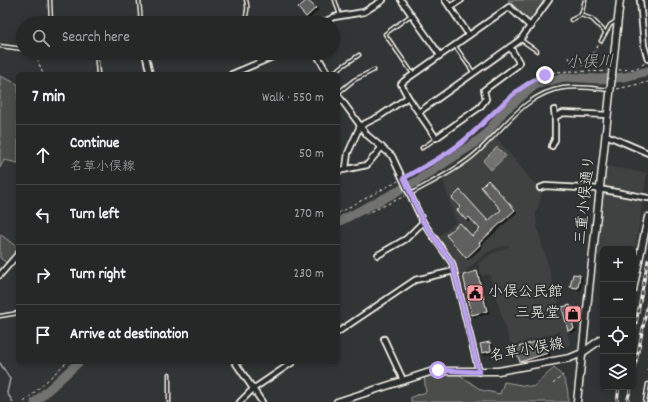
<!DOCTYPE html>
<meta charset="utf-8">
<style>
body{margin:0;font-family:Dekko,"Klee One",sans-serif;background:#323434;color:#f1f3f6}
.controls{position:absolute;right:12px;bottom:12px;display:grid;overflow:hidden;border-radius:6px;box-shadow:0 2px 6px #0003}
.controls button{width:36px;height:36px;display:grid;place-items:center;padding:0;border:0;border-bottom:1px solid #424445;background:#262828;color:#f1f3f6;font:20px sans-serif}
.stop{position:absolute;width:12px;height:12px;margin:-9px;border:3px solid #bca0f2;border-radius:50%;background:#fff}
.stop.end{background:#bca0f2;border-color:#fff;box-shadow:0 1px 4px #0008}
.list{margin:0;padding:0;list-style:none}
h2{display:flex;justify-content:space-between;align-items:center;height:52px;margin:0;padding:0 16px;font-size:17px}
h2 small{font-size:13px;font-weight:400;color:#a4a6a8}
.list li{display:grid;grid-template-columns:26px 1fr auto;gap:12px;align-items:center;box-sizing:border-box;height:60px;padding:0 16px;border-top:1px solid #424445}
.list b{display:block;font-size:15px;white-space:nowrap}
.list p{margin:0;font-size:13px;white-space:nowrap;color:#a4a6a8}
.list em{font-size:13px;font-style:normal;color:#a4a6a8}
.icon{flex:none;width:22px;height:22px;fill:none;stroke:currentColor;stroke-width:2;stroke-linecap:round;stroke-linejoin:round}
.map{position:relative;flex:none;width:648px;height:402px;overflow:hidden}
.search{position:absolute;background:#262828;box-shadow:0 2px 6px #0003;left:16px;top:16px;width:324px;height:44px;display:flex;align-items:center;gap:10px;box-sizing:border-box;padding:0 14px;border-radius:22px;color:#a4a6a8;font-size:15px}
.panel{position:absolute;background:#262828;box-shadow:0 2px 6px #0003;left:16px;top:72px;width:324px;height:292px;border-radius:6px}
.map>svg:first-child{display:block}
</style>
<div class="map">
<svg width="648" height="402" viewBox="0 0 648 402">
<defs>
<filter id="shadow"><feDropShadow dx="2" dy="2" stdDeviation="0" flood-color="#0009"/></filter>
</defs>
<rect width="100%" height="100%" fill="#323535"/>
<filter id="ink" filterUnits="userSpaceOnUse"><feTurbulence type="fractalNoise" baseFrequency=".025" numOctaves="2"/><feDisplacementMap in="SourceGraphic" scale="8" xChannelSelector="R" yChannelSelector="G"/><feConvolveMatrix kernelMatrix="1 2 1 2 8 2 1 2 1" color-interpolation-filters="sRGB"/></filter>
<g filter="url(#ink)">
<g fill="#404242">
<path d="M496,137L533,182L543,190L536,213L537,227L571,345L564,347L559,331L511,346L489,274L482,276L478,263L493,253L509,247V245L499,247L486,253L460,276L455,261L438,237L456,222L443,179L475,157Z"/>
<path d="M605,166L647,173L633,263V249H603V257L596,255Z"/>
</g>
<g fill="#4b4d4c" stroke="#a09f9a">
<path d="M508,0H545L530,21Z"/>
<path d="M0,76L18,84V163L4,160L0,168Z"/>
<path d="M0,234L18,248L8,264L0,258Z"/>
<path d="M554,368C565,376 569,388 568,402H411V397L426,392L424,376L457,373L481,390L500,394L504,382L533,387Z"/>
</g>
<path fill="#727370" stroke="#a6a5a0" d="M497,147L506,156L491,170L483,161Z"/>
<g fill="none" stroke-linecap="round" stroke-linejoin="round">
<path stroke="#a6a5a0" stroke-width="1.5" d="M0,363L10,379L7,393L13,402"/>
<g stroke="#727370" stroke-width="9">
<path d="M338,222L414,183L472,145L485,135L504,111L535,85L564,77L599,79L625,77L648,71"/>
<path d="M35,402L79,362"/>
</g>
</g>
<g fill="#5f605f" stroke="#f4f1e8" filter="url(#shadow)">
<path d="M307,0L316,8L306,17L298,8Z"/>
<path d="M488,180L515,210L479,243L480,245L466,258L446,235L460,223L472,236L480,229L469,217L466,220L457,210L460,207L452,198L460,190L488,221L501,210L481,187Z"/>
<path d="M477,271L487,311L472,315L463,275Z"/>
<path d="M573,274L580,275L578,288L570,287Z"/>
<path d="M570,305L571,308L574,307L577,320L572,322L574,329L568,331L562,307Z"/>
<path d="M543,339L548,353L520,362L515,348Z"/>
<path d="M490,342L491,351L482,353L480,344Z"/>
</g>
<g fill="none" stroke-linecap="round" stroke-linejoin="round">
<defs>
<g id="lane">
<path d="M50,0L51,23"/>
<path d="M139,0L141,23"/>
<path d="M335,0L340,16"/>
<path d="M411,15L385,34L413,74"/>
<path d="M581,15L592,19L605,32"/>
<path d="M571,20L581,15L585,0"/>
<path d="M246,23C244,13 250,12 246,0"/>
<path d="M521,40L537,51"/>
<path d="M601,41L610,25L616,21"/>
<path d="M0,46L23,49"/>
<path d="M455,46L473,72"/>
<path d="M96,53L98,74"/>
<path d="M331,74L359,55"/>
<path d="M338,93L354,80L374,70"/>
<path d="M422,148L435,139"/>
<path d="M410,194C432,182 455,171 473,156C501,133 524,93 563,88C578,86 593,88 609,90"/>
<path d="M0,316L18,313"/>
<path d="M169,402V374"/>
<path d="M645,402L648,384"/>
</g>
<g id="street">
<path d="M401,0L440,55"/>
<path d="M445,0L469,35"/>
<path d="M640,0L644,46L648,59"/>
<path d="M450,7L461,0"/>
<path d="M322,23L334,17L364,12L383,0"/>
<path d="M510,47L519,62L518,65L484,90L486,99L480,107L436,138L408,97L401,84L404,81L509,7L531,27"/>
<path d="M145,53L150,74"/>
<path d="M316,53L328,74"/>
<path d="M232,74L282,53"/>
<path d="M338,95L367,135L392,156L423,222L452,263L479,372"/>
<path d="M554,110L555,117L563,113L608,115"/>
<path d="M419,112L520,40L549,0"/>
<path d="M606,135L648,153"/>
<path d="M552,146L555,140V117"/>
<path d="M346,168L348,153L360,126L380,116L408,97"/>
<path d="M338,171L367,165L382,147"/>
<path d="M540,188L545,186L599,189L648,198"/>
<path d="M378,255L406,239L423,222"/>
<path d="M0,275L18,254"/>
<path d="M338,332L415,280L454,271"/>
<path d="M384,339L403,380"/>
<path d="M235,362L262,402"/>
<path d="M240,402L253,389L293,362"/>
</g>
<g id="secondary">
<path d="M633,290L648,217"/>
<path d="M337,402L433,371H498L570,358L582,353L603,338"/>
<path d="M577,402L620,0"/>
</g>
</defs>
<use href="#lane" stroke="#f4f1e8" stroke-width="5"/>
<use href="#street" stroke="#f4f1e8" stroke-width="8"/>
<use href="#secondary" stroke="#f4f1e8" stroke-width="9"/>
<g stroke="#f4f1e8" stroke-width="1" stroke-dasharray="3 3" stroke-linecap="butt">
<path d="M35,53L43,74"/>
<path d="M569,57L573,66C586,70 593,53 599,44"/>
<path d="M619,70L635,69L645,63"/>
<path d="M617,89L648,82"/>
<path d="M407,176C426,165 445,156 462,142C487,122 512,85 544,75C564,68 587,73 607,71"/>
<path d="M338,213L398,181"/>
<path d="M366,214L405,196"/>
<path d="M646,370H648"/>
<path d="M553,384L563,375"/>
<path d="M24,402L67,362"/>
</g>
<use href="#lane" stroke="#2a2d2e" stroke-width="2"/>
<use href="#street" stroke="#2a2d2e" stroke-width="4.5"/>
<use href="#secondary" stroke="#2a2d2e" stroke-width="6"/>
<defs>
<g id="rail">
<path d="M633,339L648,260"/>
<path d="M633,377L648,303"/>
<path d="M617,402L619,387"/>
<path d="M627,402L631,387"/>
</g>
</defs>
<use href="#rail" stroke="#f4f1e8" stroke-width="3"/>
<use href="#rail" stroke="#2a2d2e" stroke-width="1.5" stroke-dasharray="4.5" stroke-linecap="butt"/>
</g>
</g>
<g fill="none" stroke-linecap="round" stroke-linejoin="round" filter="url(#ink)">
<path stroke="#bca0f2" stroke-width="5" d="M438,370L479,372L452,263L423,222L404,178C423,167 444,157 461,143C490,120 511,88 545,75"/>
</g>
<defs>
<symbol id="civic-square" viewBox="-11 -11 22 22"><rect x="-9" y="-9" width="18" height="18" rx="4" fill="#ff9aa2" stroke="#2a2d2e"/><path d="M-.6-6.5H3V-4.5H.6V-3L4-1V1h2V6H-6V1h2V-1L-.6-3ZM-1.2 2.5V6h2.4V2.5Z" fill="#111"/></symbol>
<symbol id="shop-square" viewBox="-11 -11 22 22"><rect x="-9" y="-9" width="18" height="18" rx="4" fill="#ff9aa2" stroke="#2a2d2e"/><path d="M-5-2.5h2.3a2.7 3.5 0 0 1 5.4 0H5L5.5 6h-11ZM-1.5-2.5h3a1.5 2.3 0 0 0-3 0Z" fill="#111"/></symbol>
</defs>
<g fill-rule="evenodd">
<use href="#civic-square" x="465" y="283" width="20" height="20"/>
<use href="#shop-square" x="563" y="304" width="20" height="20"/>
</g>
<g text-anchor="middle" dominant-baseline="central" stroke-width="3.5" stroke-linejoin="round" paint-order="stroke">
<g font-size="15" fill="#f4f1e8" stroke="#2a2d2e">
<text transform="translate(586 200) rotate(-84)">三重小俣通り</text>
<text transform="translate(527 351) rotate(-10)">名草小俣線</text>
</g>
<g font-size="15" fill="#f4f1e8" stroke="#2a2d2e" text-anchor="start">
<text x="488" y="293">小俣公民館</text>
<text x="560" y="314" text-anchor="end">三晃堂</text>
</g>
<g font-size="16" font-style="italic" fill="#b3b2ac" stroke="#2a2d2e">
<text transform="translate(590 63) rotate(-1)">小俣川</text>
</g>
</g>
</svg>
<div class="controls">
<button>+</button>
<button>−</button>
<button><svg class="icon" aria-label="locate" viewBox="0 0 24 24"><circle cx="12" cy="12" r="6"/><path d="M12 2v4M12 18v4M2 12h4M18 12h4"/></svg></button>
<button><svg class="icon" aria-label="layers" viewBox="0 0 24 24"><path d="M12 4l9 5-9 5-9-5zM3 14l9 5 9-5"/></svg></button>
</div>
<div class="stop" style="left:438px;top:370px"></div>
<div class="stop end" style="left:545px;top:75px"></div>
<div class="search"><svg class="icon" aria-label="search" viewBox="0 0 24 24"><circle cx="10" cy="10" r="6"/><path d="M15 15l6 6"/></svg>Search here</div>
<section class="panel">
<h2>7 min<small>Walk · 550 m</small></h2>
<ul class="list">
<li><svg class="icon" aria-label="ahead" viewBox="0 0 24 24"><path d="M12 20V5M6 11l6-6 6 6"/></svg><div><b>Continue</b><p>名草小俣線</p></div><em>50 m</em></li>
<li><svg class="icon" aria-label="left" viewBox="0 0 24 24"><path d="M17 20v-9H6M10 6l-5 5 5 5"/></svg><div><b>Turn left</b></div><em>270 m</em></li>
<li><svg class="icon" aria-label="right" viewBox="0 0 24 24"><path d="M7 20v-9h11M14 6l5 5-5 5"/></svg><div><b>Turn right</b></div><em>230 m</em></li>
<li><svg class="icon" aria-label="arrive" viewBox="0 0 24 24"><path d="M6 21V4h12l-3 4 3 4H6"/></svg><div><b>Arrive at destination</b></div></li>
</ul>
</section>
</div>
